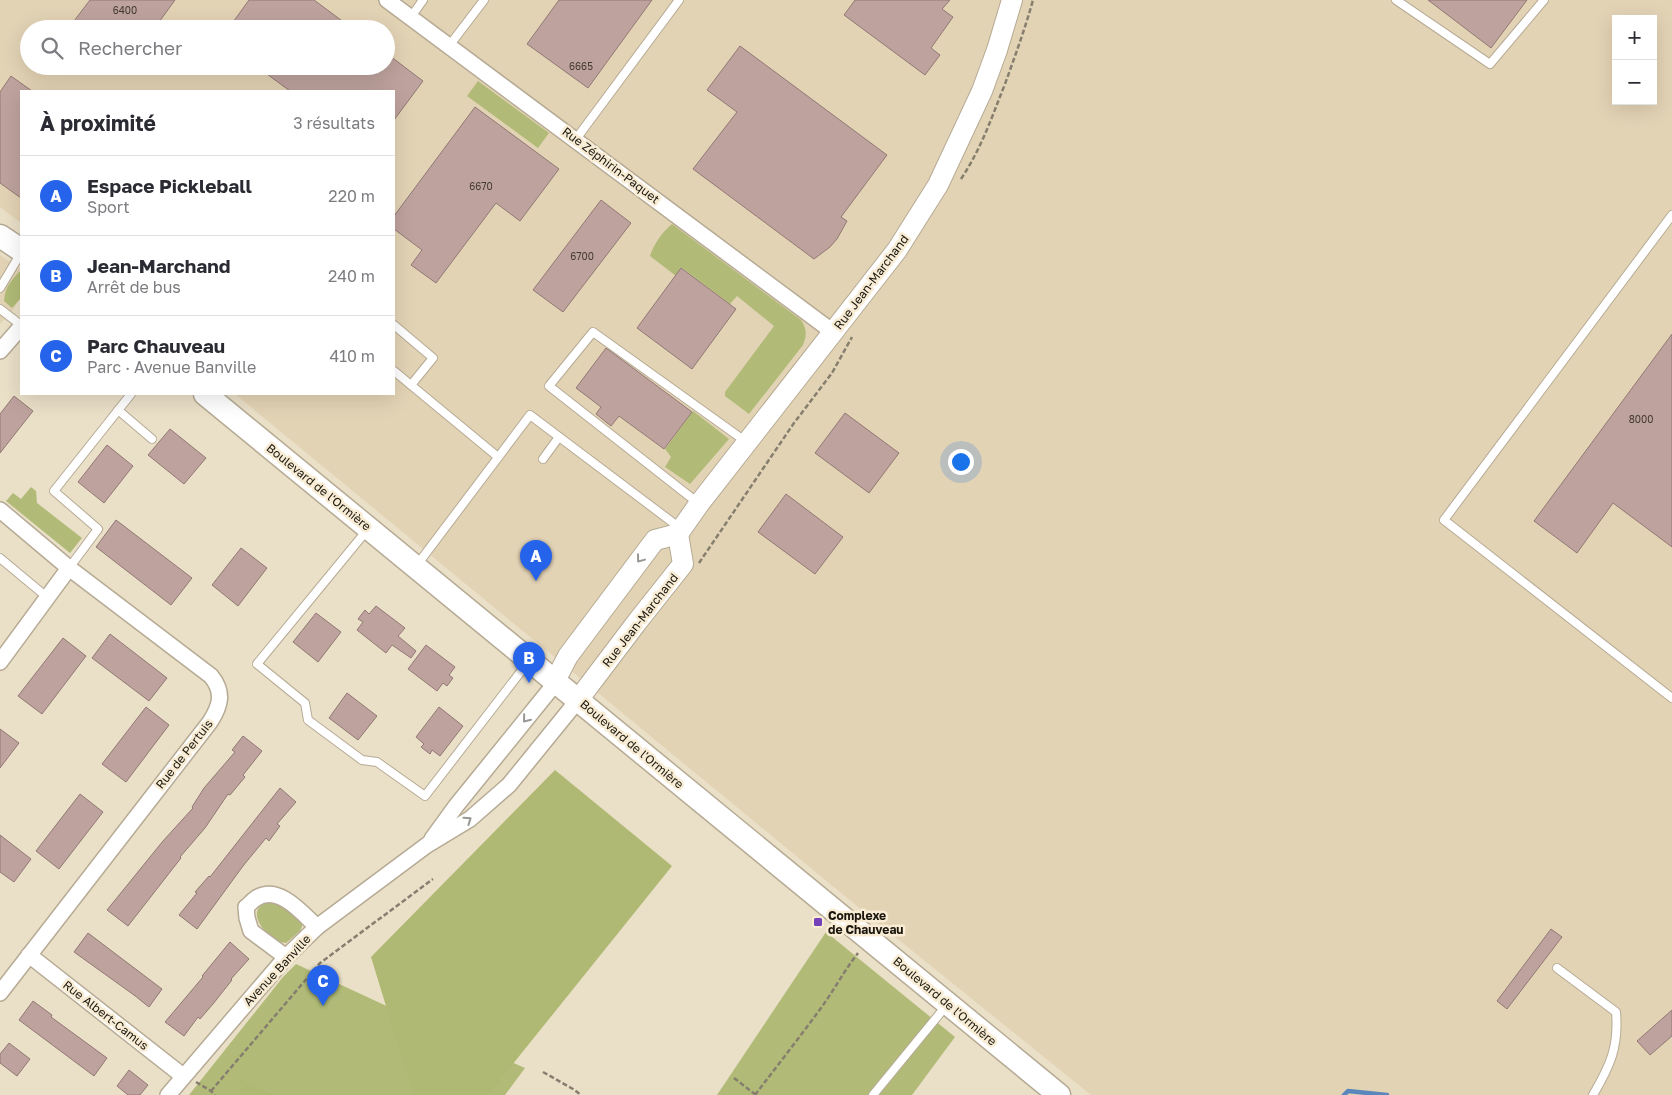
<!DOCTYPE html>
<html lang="fr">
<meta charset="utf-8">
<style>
body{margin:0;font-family:"Golos Text",sans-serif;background:#f2f2f3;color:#2b2b33}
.controls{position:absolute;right:15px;top:15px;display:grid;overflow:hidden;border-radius:0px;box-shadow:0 5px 20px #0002}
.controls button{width:45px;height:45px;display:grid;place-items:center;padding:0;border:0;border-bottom:1px solid #e1e1e2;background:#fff;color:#2b2b33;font:25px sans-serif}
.you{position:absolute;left:960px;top:461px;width:18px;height:18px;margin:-12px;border:4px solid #fff;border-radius:50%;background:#1a73e8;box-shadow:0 0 0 8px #1a73e833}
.badge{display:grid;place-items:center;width:32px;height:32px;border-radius:50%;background:#2563eb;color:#fff;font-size:16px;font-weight:700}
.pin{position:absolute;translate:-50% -41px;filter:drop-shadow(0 1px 2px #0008)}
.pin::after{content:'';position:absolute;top:26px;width:18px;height:15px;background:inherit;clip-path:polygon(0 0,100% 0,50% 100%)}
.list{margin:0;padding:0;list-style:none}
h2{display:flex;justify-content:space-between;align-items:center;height:65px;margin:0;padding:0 20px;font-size:21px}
h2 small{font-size:16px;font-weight:400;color:#7c7c81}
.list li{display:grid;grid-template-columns:32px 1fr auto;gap:15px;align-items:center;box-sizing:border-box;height:80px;padding:0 20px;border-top:1px solid #e1e1e2}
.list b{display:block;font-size:19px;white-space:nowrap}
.list p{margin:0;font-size:16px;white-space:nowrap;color:#7c7c81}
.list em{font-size:16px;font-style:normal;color:#7c7c81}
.icon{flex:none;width:28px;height:28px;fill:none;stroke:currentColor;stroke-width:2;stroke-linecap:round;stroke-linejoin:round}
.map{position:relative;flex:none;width:1672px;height:1095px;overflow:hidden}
.search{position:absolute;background:#fff;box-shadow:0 5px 20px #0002;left:20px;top:20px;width:375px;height:55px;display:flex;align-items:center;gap:12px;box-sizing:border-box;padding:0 18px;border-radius:28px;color:#7c7c81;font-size:19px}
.panel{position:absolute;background:#fff;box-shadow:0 5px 20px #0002;left:20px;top:90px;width:375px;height:305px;border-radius:0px}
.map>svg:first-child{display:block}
</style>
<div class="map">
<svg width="1672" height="1095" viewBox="0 0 1672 1095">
<rect width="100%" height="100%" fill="#eadfc7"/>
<g fill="#e3d3b5" fill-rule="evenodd">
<path d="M0,0H1672V1095H1091L863,911L235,394H394V91H21V223L0,207ZM1616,19H1653V101H1616ZM29,29H386V66H29Z"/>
<path d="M0,255L21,270V296L13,310L0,324Z"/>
</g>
<g fill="#b1bb77">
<path d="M478,81L549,133L538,148L467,96Z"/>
<path d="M672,224L801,320C807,329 807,335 803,345L749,414L725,396V392L774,326L737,296L730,304L682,268L676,276L650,256C654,244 662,232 672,224Z"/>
<path d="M19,272H21V298L12,308L4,301C5,287 10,282 19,272Z"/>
<path d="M693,411L729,439L690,484L665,467L671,457L665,449Z"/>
<path d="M31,487L36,491L37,503L82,538L70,553L6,501L13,493L21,499Z"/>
<path d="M273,901C279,903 299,915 301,922C303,926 302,927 300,931L286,943C270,943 237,907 273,901Z"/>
<path d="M826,932L955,1037L912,1095H717Z"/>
<path d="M296,964L447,1034L525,1068L505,1095H189L283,977Z"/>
</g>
<g fill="#afb973">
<path d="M555,770L672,866L488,1095H409L412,1091L371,957Z"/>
<path d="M240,1079L274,1095H241Z"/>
</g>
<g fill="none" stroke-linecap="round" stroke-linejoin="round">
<path stroke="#5a87bb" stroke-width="4.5" d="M1344,1095L1348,1091L1387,1095"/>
</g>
<g fill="#bea29d" stroke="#927874">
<path d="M90,0H175L154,29H85L74,21Z"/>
<path d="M249,0H314L353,29H228Z"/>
<path d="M559,0H652L588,88L527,44Z"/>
<path d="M855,0H950L942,9L953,17L931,48L940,55L925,75L844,15Z"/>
<path d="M1428,0H1527L1491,48Z"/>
<path d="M740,46L887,155L841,217L847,221L837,239L830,247L814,259L693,169L737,112L707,90Z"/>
<path d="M386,53L423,81L394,120V91H290L256,66H386Z"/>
<path d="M11,76L32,91H21V198L0,183V92Z"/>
<path d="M475,107L559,169L520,221L496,203L436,283L411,265L422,250L394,229V216Z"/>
<path d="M601,200L631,223L563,312L533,290Z"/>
<path d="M681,268L736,309L692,369L637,328Z"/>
<path d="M1672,334V547L1613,503L1577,553L1534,521Z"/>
<path d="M606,348L692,412L664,449L619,416L611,426L596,414L601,407L576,388Z"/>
<path d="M14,396L33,411L0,453V414Z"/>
<path d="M845,413L899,453L869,493L815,453Z"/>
<path d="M170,429L206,458L184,484L148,455Z"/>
<path d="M107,445L133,466L104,503L78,482Z"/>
<path d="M786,494L843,537L815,574L758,532Z"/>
<path d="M116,520L192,578L171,605L96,547Z"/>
<path d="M241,548L267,568L238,606L212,585Z"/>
<path d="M376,606L405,628L398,636L416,651L411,658L392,645L386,653L357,630L363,622L358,619L365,610L369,614Z"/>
<path d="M316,613L341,632L318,662L293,642Z"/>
<path d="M110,634L167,678L149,701L92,658Z"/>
<path d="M63,638L86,656L42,714L18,696Z"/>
<path d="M426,645L455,667L449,675L453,678L447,686L443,683L437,691L408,669Z"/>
<path d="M347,693L377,716L358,740L329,718Z"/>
<path d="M146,707L169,725L126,782L102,764Z"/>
<path d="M439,707L463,726L440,756L432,750L430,754L421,747L424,744L416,737Z"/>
<path d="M0,729L19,743L0,768Z"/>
<path d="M243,736L262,751L243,775L245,777L230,795L228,794L205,828L180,857L181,858L128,926L107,910L163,841L193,808L192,807L204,788L235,752L232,750Z"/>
<path d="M280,788L296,802L277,824L280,826L269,841L266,838L243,866L197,929L179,915L197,893L195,892L209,876L210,877Z"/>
<path d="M80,794L103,812L59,869L36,851Z"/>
<path d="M0,835L31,859L14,882L0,872Z"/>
<path d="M1551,929L1562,937L1507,1009L1497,1001Z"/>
<path d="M88,933L162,989L149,1007L134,995L74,952Z"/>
<path d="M230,942L249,959L231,979L232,980L213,1004L200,1019L198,1017L184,1036L165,1022L203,977L202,976Z"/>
<path d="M33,1001L52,1015L51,1017L107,1058L94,1076L19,1020Z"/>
<path d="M1672,1010V1036L1650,1055L1637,1041Z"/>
<path d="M9,1043L30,1059L17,1076L0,1063V1054Z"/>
<path d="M129,1070L148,1085L140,1095H128L117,1086Z"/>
</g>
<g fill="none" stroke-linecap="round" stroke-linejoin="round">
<defs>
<g id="service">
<path d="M1396,0L1490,64L1544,0"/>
<path d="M411,17L423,0"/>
<path d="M449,46L484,0"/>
<path d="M576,139L679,0"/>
<path d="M1672,215L1444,520L1672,698"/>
<path d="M0,288L21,253"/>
<path d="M0,309L21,325"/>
<path d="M394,325L433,358L411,385"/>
<path d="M394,371L498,457"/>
<path d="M118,410L152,439"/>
<path d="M543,459L559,437"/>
<path d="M698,503L549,386L593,332L745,441"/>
<path d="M368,529L257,664L305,703L308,720L362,760L377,762L425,796L529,661"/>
<path d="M0,558L48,598"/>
<path d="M417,565L530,415L680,528"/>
<path d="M69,568L98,529L54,491L131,394"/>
<path d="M1557,968L1616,1012C1619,1047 1610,1066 1593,1095"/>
<path d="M873,1095L946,1006"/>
</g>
<g id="minor">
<path d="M387,0L833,332"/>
<path d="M0,351L21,327"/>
<path d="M0,510L69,568L211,676C224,692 221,705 210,722L0,993"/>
<path d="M0,662L69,568"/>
<path d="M432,839L456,806L549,691L555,681"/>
<path d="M29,955L183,1076"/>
<path d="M286,957L251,931L247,918L246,907C249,905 252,901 255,899C278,883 302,913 317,927"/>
<path d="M168,1095L286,957L317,927L427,845L470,819L509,785L578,700"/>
</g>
<g id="tertiary">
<path d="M555,681L568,656L655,540L678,534L699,504L897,250L938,185L982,91L997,50L1012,0"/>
<path d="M578,700L637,622L683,564L678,534"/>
</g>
<g id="secondary">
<path d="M0,236L21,250"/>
<path d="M205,394L1059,1095"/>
</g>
</defs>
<use href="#service" stroke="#b6aa94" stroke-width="10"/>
<use href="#minor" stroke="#b6aa94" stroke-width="18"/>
<use href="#tertiary" stroke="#b6aa94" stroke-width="22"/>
<use href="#secondary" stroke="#b6aa94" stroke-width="25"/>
<g stroke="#867e6e" stroke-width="2.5" stroke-dasharray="5 2.5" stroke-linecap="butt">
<path d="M961,179C982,147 991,119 1005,84C1015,56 1025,29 1033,0"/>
<path d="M699,563L794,423L832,373L852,337"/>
<path d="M543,1072L573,1089L581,1095"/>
<path d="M734,1078L756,1095"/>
<path d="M196,1082L211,1091L215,1095"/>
<path d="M211,1091L320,963L433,879"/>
<path d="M755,1095C777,1066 800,1037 821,1008C834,990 844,971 858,953"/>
</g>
<use href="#service" stroke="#fff" stroke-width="8"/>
<use href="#minor" stroke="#fff" stroke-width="15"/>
<use href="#tertiary" stroke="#fff" stroke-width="20"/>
<use href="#secondary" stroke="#fff" stroke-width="22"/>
</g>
<defs><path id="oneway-chevron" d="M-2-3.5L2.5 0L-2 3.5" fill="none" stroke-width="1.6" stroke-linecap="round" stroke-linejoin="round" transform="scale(1.25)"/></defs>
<g stroke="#989793">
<use href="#oneway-chevron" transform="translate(640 559) rotate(127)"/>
<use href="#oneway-chevron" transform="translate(526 719) rotate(129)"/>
<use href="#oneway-chevron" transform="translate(468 820) rotate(-35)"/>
</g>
<rect fill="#7541b8" stroke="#f8ecd4" stroke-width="2" x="813" y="917" width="10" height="10" rx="2.5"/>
<g text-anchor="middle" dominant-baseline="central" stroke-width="5" stroke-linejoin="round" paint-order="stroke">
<g font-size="10" fill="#443a32">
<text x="125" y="10">6400</text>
<text x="581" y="66">6665</text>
<text x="481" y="186">6670</text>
<text x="582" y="256">6700</text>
<text x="1641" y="419">8000</text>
</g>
<g font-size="12" fill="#1b170f" stroke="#f8ecd4">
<text transform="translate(611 165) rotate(37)">Rue Zéphirin-Paquet</text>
<text transform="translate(871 282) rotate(-53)">Rue Jean-Marchand</text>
<text transform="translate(319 487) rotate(39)">Boulevard de l'Ormière</text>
<text transform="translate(640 620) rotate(-52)">Rue Jean-Marchand</text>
<text transform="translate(632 744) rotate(40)">Boulevard de l'Ormière</text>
<text transform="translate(184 754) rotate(-52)">Rue de Pertuis</text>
<text transform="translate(277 970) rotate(-47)">Avenue Banville</text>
<text transform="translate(945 1001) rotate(40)">Boulevard de l'Ormière</text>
<text transform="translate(106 1015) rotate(38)">Rue Albert-Camus</text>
</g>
<g font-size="12" font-weight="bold" fill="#1b170f" stroke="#f8ecd4" text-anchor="start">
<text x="828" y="915">Complexe<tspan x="828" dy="14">de Chauveau</tspan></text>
</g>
</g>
</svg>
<div class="controls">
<button>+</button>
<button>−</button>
</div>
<div class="you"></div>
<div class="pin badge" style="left:536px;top:581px">A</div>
<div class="pin badge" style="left:529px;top:683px">B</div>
<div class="pin badge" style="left:323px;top:1006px">C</div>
<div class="search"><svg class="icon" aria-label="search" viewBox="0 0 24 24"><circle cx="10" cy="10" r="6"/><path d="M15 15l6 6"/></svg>Rechercher</div>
<section class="panel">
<h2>À proximité<small>3 résultats</small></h2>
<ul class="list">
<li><span class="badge">A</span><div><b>Espace Pickleball</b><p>Sport</p></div><em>220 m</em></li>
<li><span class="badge">B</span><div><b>Jean-Marchand</b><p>Arrêt de bus</p></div><em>240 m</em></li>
<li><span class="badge">C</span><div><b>Parc Chauveau</b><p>Parc · Avenue Banville</p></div><em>410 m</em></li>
</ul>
</section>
</div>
